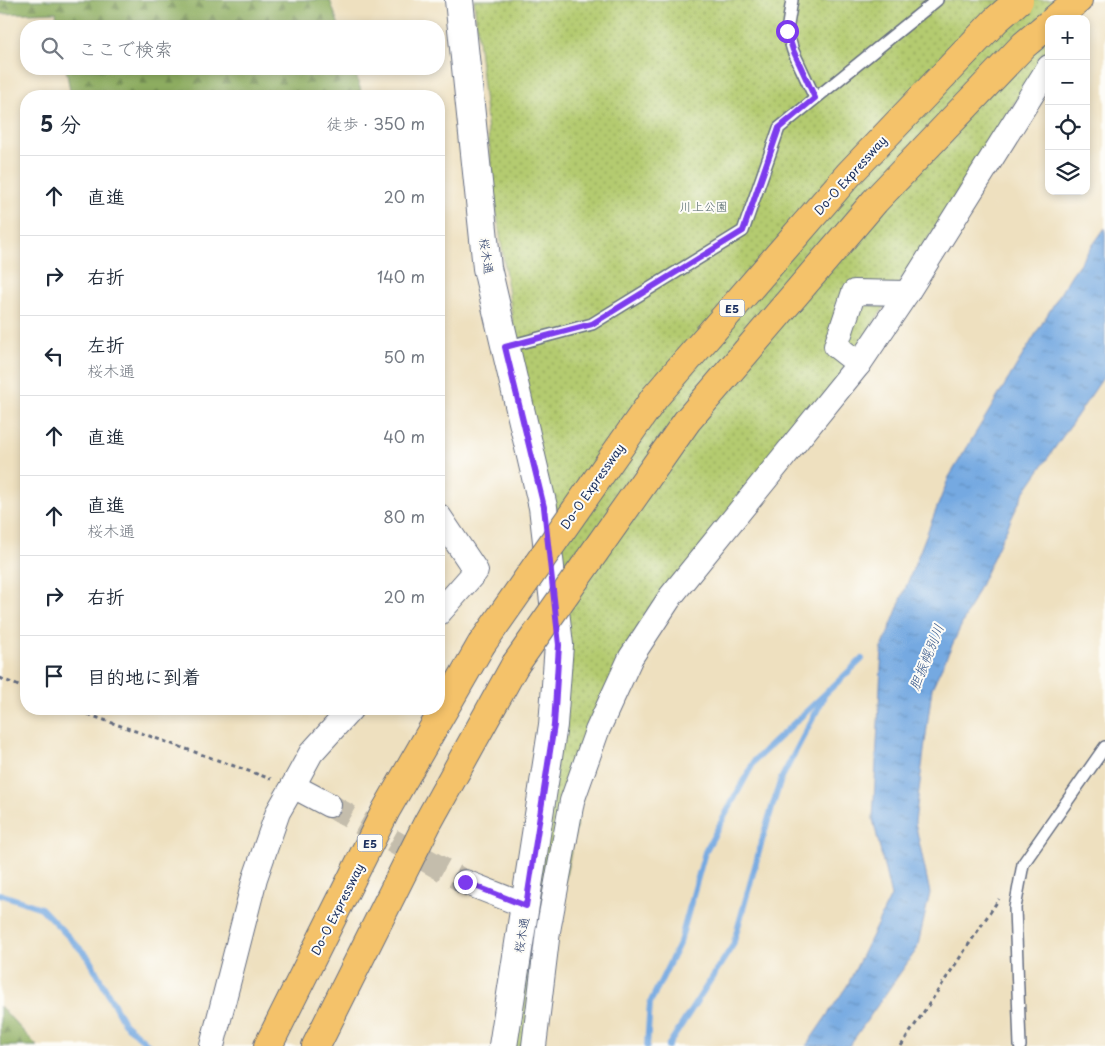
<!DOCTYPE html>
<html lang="ja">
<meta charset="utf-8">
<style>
body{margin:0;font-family:"Playpen Sans","Klee One",sans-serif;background:#f2f2f3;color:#1f2937}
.controls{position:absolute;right:15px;top:15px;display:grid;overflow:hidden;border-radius:10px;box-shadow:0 2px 8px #0003}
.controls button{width:45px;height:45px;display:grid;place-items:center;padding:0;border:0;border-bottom:1px solid #e0e1e3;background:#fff;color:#1f2937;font:25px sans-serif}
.stop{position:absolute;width:15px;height:15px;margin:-11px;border:4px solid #7c3aed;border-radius:50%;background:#fff}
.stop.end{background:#7c3aed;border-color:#fff;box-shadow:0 1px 5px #0008}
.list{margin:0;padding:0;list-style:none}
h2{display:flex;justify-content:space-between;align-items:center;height:65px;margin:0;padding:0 20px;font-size:21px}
h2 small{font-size:16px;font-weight:400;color:#747a83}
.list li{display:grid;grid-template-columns:32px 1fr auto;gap:15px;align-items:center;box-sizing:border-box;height:80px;padding:0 20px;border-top:1px solid #e0e1e3}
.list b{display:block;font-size:19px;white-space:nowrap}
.list p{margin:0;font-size:16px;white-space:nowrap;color:#747a83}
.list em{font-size:16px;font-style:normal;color:#747a83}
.icon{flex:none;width:28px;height:28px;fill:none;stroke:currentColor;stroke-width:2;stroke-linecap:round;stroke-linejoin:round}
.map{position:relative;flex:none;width:1105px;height:1046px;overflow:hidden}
.search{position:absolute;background:#fff;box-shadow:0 2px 8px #0003;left:20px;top:20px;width:425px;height:55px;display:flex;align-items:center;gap:12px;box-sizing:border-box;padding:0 18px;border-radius:20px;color:#747a83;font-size:19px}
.panel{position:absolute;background:#fff;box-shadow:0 2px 8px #0003;left:20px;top:90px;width:425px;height:625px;border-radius:20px}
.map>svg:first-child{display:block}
</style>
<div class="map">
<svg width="1105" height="1046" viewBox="0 0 1105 1046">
<defs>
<pattern id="forest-firs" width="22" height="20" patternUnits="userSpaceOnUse" patternTransform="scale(1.25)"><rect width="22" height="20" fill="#8faf62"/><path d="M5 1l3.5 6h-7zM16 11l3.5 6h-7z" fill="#748f54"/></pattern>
<pattern id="park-dots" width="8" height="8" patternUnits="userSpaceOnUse" patternTransform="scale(1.25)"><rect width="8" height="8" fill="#b4cb6f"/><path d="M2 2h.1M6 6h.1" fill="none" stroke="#92a55e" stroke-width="1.8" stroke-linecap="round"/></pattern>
<pattern id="water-ripples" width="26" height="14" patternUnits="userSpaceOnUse" patternTransform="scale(1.25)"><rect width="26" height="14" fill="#74a9e1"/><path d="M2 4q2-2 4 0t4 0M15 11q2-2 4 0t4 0" fill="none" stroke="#5e8aba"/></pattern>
</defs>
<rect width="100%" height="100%" fill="#fdfcf7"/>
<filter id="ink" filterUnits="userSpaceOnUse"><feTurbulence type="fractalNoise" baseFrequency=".02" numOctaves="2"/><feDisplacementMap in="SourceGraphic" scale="10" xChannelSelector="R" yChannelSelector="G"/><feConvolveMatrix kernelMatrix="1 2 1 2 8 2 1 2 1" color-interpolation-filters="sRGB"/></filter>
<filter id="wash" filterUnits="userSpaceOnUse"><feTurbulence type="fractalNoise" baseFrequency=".0096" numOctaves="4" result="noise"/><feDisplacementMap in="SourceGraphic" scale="20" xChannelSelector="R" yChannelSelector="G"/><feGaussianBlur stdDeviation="1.12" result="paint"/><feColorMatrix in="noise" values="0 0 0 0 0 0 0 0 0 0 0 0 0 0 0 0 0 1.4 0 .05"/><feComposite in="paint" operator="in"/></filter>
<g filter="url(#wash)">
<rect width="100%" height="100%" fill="#eee0bf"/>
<g fill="url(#forest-firs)" stroke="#556f60">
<path d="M0,0H330L339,26H58L56,12L0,14Z"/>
<path d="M66,69H354L361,91L346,96H71Z"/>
<path d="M0,1006L37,1046H0Z"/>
</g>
<path fill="url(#park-dots)" stroke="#687d66" d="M474,0H1080L1049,19V49L825,399L772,457L599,719L530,1046H512L568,688L496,208Z"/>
<path fill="url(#water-ripples)" stroke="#486ca0" d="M1105,228V375L1023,494L932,688L915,822L930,893L917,949L849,1046H806L847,986L891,896L873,819L882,648L949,477L1072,274Z"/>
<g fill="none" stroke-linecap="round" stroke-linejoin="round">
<g stroke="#74a9e1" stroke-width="6">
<path d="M0,894L41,908L88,957L124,1023L150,1046"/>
<path d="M647,1046L650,1003L680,942L705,852L755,760L862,659"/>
<path d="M668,1046L733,945L765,830L781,779L823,699"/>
</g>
</g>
</g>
<g filter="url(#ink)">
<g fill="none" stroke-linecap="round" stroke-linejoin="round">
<path stroke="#c4bdac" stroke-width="24" stroke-dasharray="24 12" stroke-linecap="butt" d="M329,805L465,882"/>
<defs>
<g id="service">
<path d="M792,0L787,31L793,51L815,98"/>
<path d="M505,347L592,324L743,231L779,128L937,0"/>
<path d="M1020,1046L1015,908L1023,864L1105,747"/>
</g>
<g id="minor">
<path d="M859,364L836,346L854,292L907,293"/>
<path d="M439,516L476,571L439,613"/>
<path d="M293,786L311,753L351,709"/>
<path d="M465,882L526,906"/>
<path d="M212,1046L255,878L278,812L293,786L329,805"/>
<path d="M534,1046L548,931L572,801L597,731L631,657L671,596L859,364L907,293L1049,67"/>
</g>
<path id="tertiary" d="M459,0L487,268L543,507L559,645L553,725L503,1046"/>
<g id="motorway">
<path d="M1055,19L1078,0"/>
<path d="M268,1046L386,810L481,645"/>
<path d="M316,1046L427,824L515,665"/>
</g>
</defs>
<use href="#service" stroke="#656d80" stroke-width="14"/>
<use href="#minor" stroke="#656d80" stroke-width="26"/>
<use href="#tertiary" stroke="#656d80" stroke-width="30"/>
<use href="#motorway" stroke="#656d80" stroke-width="30"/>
<g stroke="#656d80" stroke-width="3" stroke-dasharray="4 4" stroke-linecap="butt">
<path d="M0,678L26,689"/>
<path d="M73,709L271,779"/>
<path d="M901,1046L999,899"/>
</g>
<use href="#service" stroke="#fff" stroke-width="11"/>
<use href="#minor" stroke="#fff" stroke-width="24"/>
<use href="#tertiary" stroke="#fff" stroke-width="28"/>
<use href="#motorway" stroke="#f4c26a" stroke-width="28"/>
<defs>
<g id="motorway-bridge">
<path d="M481,645L655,397L849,174L996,20L1019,0"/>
<path d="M515,665L687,421L875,201L1024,45L1049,24"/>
</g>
</defs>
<use href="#motorway-bridge" stroke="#656d80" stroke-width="30" stroke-linecap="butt"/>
<use href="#motorway-bridge" stroke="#f4c26a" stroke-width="28"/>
</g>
</g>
<g fill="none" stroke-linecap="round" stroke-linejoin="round" filter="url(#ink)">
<path stroke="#7c3aed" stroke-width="6" d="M465,882L526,906L554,725L559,645L544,507L505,347L592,324L743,231L779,128L815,98L793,50L787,31"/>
</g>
<g text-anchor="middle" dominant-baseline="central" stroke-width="4" stroke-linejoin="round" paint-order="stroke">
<g fill="#fdfcf7" stroke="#5f6c8c" stroke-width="1">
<rect x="719.5" y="299.5" width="25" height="17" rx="4"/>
<rect x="357.5" y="834.5" width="25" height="17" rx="4"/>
</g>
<g font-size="11" font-weight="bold" fill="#1b2f5e">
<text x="732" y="308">E5</text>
<text x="370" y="843">E5</text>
</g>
<g font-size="12" fill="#1b2f5e" stroke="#fdfcf7">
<text transform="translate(850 175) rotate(-48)">Do-O Expressway</text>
<text transform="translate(487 256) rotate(82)">桜木通</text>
<text transform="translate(592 486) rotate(-55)">Do-O Expressway</text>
<text transform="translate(337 909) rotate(-63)">Do-O Expressway</text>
<text transform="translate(521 935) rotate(-80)">桜木通</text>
</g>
<g font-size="12" fill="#495e63" stroke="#fdfcf7">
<text x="704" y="206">川上公園</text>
</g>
<g font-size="14" font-style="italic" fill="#3a5a8c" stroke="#fdfcf7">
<text transform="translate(926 657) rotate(-68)">胆振幌別川</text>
</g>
</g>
</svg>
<div class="controls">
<button>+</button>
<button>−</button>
<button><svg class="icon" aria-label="locate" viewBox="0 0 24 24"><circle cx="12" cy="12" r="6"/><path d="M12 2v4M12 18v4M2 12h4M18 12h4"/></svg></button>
<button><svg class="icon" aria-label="layers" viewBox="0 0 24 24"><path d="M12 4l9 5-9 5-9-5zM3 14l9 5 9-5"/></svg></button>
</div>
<div class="stop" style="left:787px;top:31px"></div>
<div class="stop end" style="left:465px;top:882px"></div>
<div class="search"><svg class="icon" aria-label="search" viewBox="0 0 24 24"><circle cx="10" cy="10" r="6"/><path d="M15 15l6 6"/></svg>ここで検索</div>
<section class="panel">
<h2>5 分<small>徒歩 · 350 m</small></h2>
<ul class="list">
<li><svg class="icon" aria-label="ahead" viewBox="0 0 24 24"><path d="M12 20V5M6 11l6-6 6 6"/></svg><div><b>直進</b></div><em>20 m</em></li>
<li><svg class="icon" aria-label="right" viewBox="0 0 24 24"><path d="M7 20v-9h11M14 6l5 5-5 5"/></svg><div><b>右折</b></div><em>140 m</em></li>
<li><svg class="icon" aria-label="left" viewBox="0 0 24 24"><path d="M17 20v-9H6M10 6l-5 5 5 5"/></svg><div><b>左折</b><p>桜木通</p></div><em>50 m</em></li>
<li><svg class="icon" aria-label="ahead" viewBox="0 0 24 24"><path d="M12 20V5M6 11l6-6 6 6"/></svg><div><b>直進</b></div><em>40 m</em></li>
<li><svg class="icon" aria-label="ahead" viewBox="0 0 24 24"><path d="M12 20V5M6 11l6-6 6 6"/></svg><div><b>直進</b><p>桜木通</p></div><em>80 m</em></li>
<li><svg class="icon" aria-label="right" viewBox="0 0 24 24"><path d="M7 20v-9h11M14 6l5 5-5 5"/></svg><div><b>右折</b></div><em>20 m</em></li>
<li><svg class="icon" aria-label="arrive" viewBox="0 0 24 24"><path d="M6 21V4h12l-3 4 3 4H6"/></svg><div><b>目的地に到着</b></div></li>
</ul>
</section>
</div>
